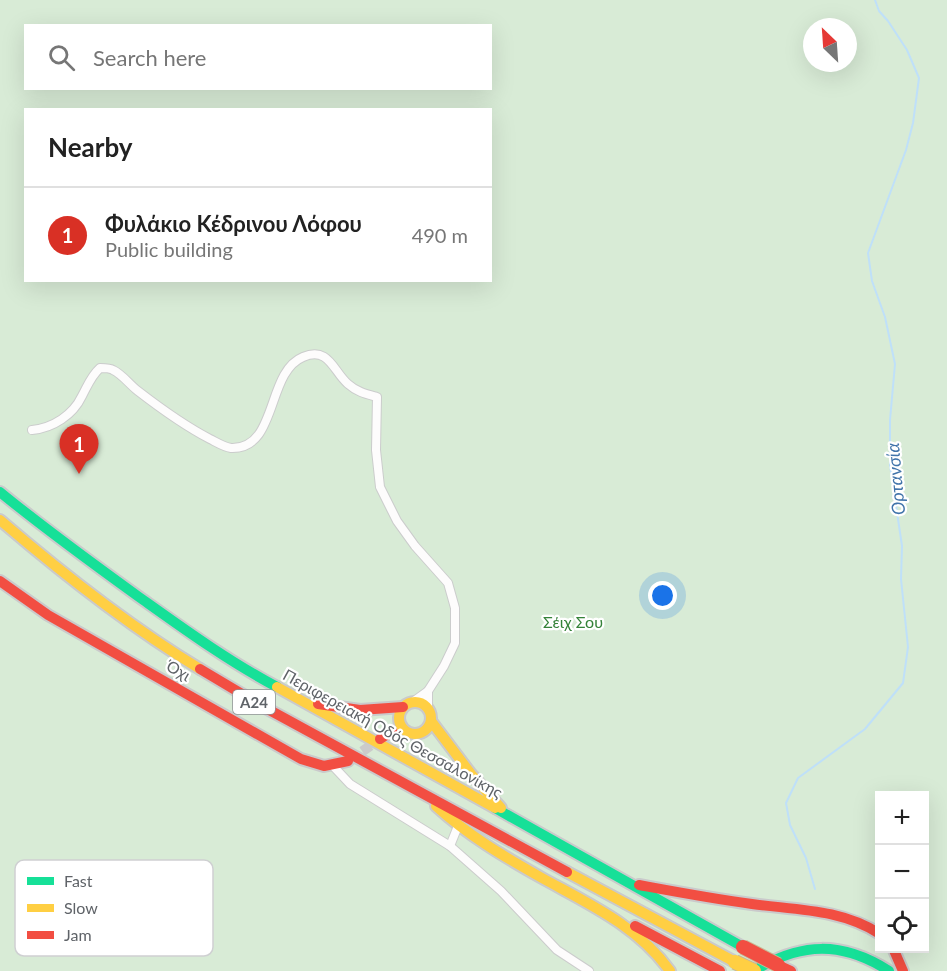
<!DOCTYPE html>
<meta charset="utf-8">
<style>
body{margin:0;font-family:Lato,sans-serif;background:#f2f2f2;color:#222}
.controls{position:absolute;right:18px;bottom:18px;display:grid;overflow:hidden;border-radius:0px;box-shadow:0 6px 24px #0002}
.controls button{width:54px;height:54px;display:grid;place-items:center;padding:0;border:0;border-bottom:2px solid #e0e0e0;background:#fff;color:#222;font:30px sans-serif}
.compass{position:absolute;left:803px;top:18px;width:54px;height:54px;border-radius:50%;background:#fff;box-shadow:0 6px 24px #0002;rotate:335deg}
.you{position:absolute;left:663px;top:596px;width:21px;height:21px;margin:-15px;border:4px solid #fff;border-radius:50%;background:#1a73e8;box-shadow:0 0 0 9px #1a73e833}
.badge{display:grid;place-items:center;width:39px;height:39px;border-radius:50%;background:#d93025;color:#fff;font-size:20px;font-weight:700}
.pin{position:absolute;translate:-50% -50px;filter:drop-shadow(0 2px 3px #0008)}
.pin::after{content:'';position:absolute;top:32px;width:21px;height:18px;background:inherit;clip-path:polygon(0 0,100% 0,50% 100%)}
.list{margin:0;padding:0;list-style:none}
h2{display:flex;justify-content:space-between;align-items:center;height:78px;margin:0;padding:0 24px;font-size:26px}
h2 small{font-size:20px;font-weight:400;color:#767676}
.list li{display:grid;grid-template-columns:39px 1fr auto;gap:18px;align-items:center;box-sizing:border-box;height:96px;padding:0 24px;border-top:2px solid #e0e0e0}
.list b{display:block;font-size:22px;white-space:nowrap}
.list p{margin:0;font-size:20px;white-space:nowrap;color:#767676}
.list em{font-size:20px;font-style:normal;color:#767676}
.icon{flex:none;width:33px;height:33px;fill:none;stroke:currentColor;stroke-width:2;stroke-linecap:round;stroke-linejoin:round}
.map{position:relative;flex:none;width:947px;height:971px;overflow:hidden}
.search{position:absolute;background:#fff;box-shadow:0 6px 24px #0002;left:24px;top:24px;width:468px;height:66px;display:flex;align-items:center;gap:15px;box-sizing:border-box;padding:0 21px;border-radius:0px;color:#767676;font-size:22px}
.panel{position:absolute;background:#fff;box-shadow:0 6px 24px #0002;left:24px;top:108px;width:468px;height:174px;border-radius:0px}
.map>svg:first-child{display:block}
</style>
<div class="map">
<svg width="947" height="971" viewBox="0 0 947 971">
<rect width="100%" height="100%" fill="#efeeea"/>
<path fill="#d8ebd6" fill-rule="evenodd" d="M0,0H947V971H0ZM26,26H490V88H26ZM812,27H848V63H812ZM26,110H490V280H26ZM880,796H924V948H880Z"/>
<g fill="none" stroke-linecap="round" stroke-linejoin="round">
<path stroke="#bfe0f9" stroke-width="2" d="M815,889L806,858L790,825L786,803L798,778L865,729L903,683L908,647L901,579L902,546L890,465V420L895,364L885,317L872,281L868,253L906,150L913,123L919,78L907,50L888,21L879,11L875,0"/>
<path stroke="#cbcbca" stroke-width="10" stroke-dasharray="10 5" stroke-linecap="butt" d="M350,760L380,739"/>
<defs>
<g id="street">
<path d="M32,430C53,428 73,415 82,396C88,385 91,376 100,368C104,368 110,368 113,370C122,374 130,385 138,391C160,408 185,426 210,439C216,442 224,447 231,448C278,450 266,372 303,357C329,346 333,371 348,384C357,392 366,394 377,397L376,450L380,487L397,521L415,546L448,583L455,608V643L444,666L428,691"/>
<path d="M414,701L428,691V708"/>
<path d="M334,767L350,784L450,846L501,891L557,950L589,971"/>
<path d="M450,846L458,826"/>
</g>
<g id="fast">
<path d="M0,492C45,529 92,563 139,597C184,629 228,661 277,687"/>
<path d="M495,808L743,947"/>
<path d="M754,971C801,942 842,941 889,971"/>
</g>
<g id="slow">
<path d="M0,520C63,574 129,626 200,669"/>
<path d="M277,687L495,808"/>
<circle cx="415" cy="718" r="16"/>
<path d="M431,721L471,774L501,808"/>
<path d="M436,806C469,836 503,856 542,878C589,904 638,926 670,971"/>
<path d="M567,872L735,962"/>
</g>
<g id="jam">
<path d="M0,581L48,615L301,759L324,766L348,761"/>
<path d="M200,669L262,706L567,872"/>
<path d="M318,704L360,710L403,707"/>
<path d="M380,739L392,731"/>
<path d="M639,885C677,892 714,899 752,904C797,910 841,909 880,934"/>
<path d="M635,926L720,971"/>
<path d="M893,948L903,971"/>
<path d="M778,965L791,971"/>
</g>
</defs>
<use href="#street" stroke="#cbcccc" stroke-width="10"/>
<use href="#fast" stroke="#cacacb" stroke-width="14"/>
<use href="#slow" stroke="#cacacb" stroke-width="14"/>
<use href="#jam" stroke="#cacacb" stroke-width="14"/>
<use href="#street" stroke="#fdfcfc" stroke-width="8"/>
<use href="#fast" stroke="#16e098" stroke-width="10"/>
<use href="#slow" stroke="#ffcf43" stroke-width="10"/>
<use href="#jam" stroke="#f24e42" stroke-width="10"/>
<defs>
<path id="slow-bridge" d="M735,962L754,971"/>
<path id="jam-bridge" d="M743,947L778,965"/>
</defs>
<use href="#slow-bridge" stroke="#c8b996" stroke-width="16" stroke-linecap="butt"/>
<use href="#jam-bridge" stroke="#c8b996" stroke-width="16" stroke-linecap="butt"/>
<use href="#slow-bridge" stroke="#ffcf43" stroke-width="14"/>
<use href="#jam-bridge" stroke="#f24e42" stroke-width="14"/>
</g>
<g text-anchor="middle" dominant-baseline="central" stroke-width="4.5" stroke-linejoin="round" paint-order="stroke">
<rect fill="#fff" stroke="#8f9295" stroke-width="1.5" x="233" y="690" width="42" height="24" rx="4.5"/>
<g font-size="15" font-weight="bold" fill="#5f6368">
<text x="254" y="702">Α24</text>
</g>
<g font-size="16" fill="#348238" stroke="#fff">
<text x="573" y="621">Σέιχ Σου</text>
</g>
<g font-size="16" fill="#5f6368" stroke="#fff">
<text transform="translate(179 670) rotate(30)">Όχι</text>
<text transform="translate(393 733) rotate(29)">Περιφερειακή Οδός Θεσσαλονίκης</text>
</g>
<g font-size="18" font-style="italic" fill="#4174aa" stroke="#fff">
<text transform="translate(895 479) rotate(-95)">Ορτανσία</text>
</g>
</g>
<rect x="15" y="860" width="198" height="96" rx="9" fill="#fff" stroke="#cfd0d2" stroke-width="1.5"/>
<rect x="27" y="877" width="27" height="8" fill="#16e098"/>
<rect x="27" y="904" width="27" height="8" fill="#ffcf43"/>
<rect x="27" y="931" width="27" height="8" fill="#f24e42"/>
<g font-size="16" fill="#5f6368">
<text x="64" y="887">Fast</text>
<text x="64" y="914">Slow</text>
<text x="64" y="941">Jam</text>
</g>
</svg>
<div class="controls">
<button>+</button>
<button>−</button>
<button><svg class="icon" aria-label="locate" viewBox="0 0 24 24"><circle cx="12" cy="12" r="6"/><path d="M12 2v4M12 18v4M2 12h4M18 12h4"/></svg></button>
</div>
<svg class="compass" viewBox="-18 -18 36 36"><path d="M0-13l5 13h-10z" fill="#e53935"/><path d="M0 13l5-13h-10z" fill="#767676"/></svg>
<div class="you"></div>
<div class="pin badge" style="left:79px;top:474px">1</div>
<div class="search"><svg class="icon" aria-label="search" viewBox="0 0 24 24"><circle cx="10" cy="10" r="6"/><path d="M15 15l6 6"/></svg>Search here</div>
<section class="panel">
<h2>Nearby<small></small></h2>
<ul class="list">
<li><span class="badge">1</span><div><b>Φυλάκιο Κέδρινου Λόφου</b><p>Public building</p></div><em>490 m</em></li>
</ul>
</section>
</div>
